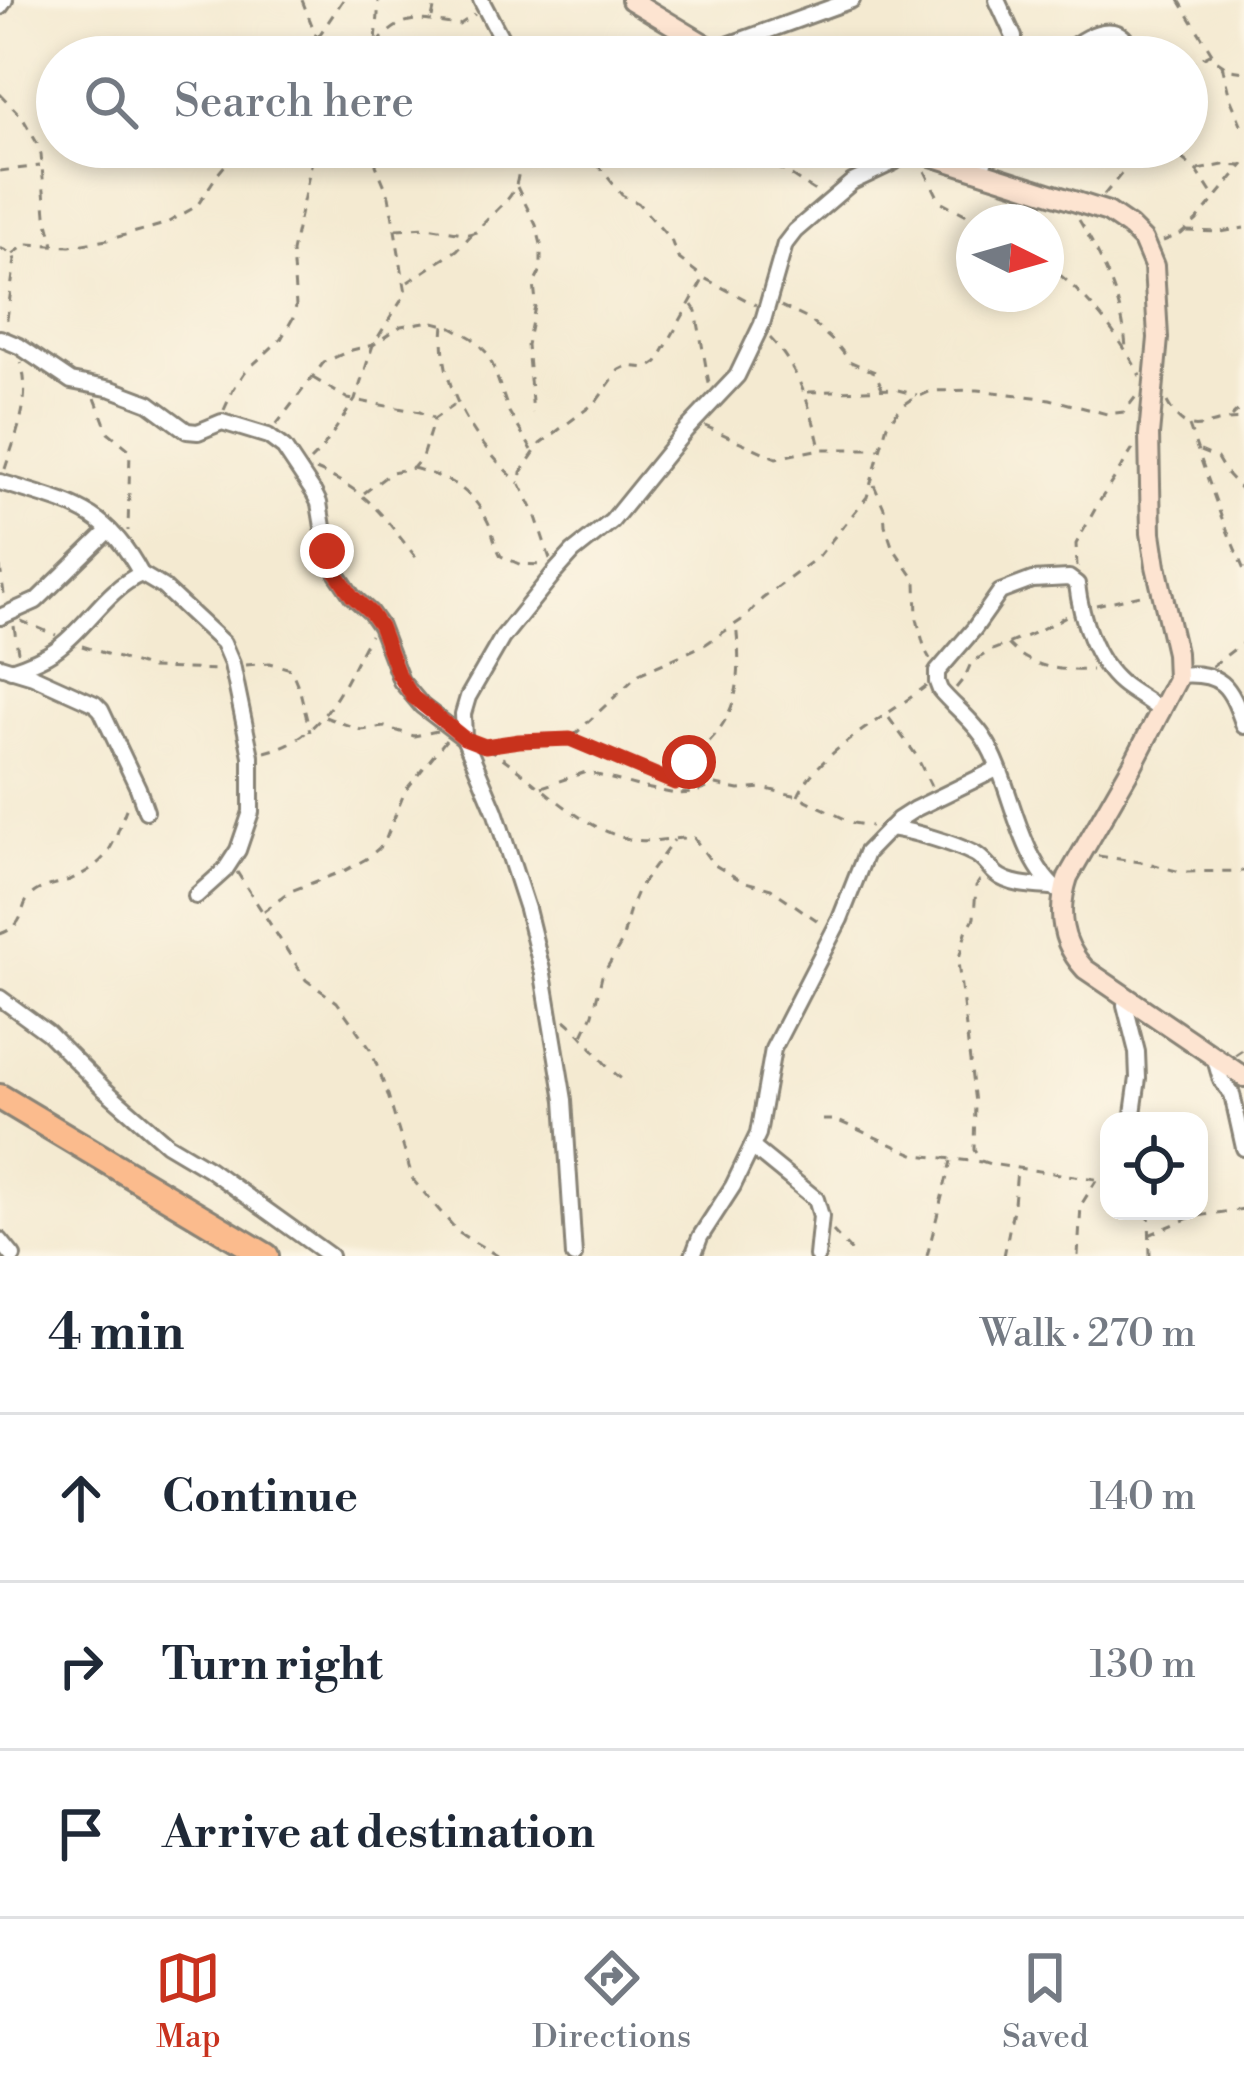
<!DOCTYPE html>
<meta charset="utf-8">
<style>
body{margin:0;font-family:"Libre Bodoni",serif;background:#f2f2f3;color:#1f2937}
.controls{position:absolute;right:36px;bottom:36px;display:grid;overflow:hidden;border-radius:24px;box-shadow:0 6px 18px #0003}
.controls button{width:108px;height:108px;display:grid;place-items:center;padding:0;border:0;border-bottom:3px solid #e0e1e3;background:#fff;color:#1f2937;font:60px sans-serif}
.compass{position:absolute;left:956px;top:204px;width:108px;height:108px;border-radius:50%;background:#fff;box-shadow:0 6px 18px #0003;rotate:95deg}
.stop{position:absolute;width:36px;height:36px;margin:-27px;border:9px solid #c8321e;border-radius:50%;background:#fff}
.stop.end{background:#c8321e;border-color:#fff;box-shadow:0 3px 12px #0008}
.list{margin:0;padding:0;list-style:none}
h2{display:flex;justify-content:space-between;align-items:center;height:156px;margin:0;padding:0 48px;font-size:51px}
h2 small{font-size:39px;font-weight:400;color:#747a83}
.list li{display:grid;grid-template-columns:78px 1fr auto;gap:36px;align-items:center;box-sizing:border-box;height:168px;padding:0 48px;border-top:3px solid #e0e1e3}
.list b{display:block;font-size:45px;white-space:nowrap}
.list em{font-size:39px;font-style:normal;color:#747a83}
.icon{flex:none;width:66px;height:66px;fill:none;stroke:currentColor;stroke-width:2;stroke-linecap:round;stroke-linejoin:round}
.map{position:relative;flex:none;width:1244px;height:1256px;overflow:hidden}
.search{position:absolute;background:#fff;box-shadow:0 6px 18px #0003;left:36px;right:36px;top:36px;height:132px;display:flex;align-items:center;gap:30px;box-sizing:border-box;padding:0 42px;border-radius:66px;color:#747a83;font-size:45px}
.sheet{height:660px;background:#fff}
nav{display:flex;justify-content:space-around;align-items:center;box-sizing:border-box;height:168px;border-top:3px solid #e0e1e3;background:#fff;font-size:33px;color:#747a83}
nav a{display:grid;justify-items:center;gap:6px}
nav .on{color:#c8321e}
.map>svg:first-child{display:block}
</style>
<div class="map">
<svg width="1244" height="1256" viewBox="0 0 1244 1256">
<rect width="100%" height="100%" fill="#fcf5e5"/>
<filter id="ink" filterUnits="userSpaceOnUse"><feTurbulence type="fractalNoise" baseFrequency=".00833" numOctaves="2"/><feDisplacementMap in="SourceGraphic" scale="24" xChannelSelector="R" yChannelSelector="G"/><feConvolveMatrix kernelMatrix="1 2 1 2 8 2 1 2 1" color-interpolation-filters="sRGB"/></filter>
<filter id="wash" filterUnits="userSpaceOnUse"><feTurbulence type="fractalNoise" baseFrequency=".004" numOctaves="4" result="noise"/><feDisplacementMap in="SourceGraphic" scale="48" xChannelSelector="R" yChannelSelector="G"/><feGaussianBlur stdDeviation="2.7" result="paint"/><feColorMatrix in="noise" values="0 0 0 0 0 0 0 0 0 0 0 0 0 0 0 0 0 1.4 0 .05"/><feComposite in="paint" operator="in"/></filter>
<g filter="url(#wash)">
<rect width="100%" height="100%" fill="#f4ead1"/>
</g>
<g filter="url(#ink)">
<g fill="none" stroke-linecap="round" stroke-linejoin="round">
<defs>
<g id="street">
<path d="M481,0L511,57"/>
<path d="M997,0L1014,37L1013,57"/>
<path d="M0,7L5,0"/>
<path d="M714,50L852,0"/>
<path d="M1059,57C1073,46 1097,26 1117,33C1126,36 1131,49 1137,57"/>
<path d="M981,171L989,147"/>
<path d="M0,338L19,346L71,381L112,389L149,403L187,431L198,432L222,422L268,436L284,448L314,493L319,503L327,551L337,574L352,596L370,612L380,626L401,681L422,706L464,738"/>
<path d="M0,482C68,504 105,506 141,574"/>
<path d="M0,617L36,601L109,530"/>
<path d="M0,666L33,676L95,704L101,710L138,788L146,811"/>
<path d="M11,670C26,665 42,659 55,650C86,629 106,589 141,574L163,587L223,643L232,664L251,756V812L238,850L225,870L196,896"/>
<path d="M1177,675C1222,671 1230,685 1244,726"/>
<path d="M890,828C913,831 953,843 975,854C985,860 988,867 996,874C1010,886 1036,886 1053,887"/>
<path d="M1062,902L1061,893C1018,862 1012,782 985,740C974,721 954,707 940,690L937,682V672L974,629L1000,592L1032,580L1069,578L1077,584C1081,618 1094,660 1121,683C1134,694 1149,700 1162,712"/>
<path d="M1126,997L1125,1005L1137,1052L1138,1078L1132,1121"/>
<path d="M0,998L48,1033L104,1089L167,1144L209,1169L330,1256"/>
<path d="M1215,1059L1221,1080L1232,1094L1244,1148"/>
<path d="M752,1147L816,1199L821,1216L817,1256"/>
<path d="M0,1240L13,1256"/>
<path d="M574,1256L564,1100L543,974L527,909L495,811L464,738L463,714L468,697L502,638L555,572L573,552L612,521L685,431L737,376L762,324L785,244L795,231L852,182L894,162L910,149"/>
<path d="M693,1256L700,1237L733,1186L758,1134L773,1049L840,919L866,853L898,820L915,809L997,769"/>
</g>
<g id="secondary">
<path d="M631,0L726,57"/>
<path d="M903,147L1108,212L1130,227L1143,240L1154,266L1158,338L1149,435L1151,533L1156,566L1176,653L1177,679L1133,764L1068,877C1057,911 1060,942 1085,969L1244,1077"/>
</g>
<path id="highway" d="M0,1097L266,1256"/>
</defs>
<use href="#street" stroke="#888376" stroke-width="20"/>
<use href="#secondary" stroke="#888376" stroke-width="24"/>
<use href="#highway" stroke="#888376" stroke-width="30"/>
<g stroke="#888376" stroke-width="3" stroke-dasharray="9 9" stroke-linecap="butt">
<path d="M302,0L317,38L319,57"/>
<path d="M1179,0L1216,60L1231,70L1244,72"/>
<path d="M432,18L436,0"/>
<path d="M318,37L343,0"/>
<path d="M377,44C406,10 421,21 459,25L475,14"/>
<path d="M308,57L318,45"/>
<path d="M375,57L379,0"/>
<path d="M1104,57L1112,43"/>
<path d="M1222,65L1230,98L1244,131"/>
<path d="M1187,66L1212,53"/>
<path d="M0,94L22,117L37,143L41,154L46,215L54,245"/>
<path d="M589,147L598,165L622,195L638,203L671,240L678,258L704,278L756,305"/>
<path d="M746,147L818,193"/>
<path d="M1168,147L1197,171L1214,197"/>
<path d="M1198,170L1223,165L1242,166"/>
<path d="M0,171L40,166"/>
<path d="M925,171L940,201L980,222"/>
<path d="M517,187L536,225L541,244V270L534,284L536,302L527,345L533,413"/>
<path d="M1104,195L1132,161L1148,147"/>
<path d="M1079,220C1103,259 1124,304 1126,350"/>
<path d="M396,229L427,227L469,234L476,232C506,196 523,200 518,147"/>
<path d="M1186,231L1220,232L1244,228"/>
<path d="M1163,241L1181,234L1197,220L1244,164"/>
<path d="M0,248L13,254L15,260L6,326"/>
<path d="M13,254L27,244L70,246L107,240L165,224L197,206L217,175L240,147"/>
<path d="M1046,264C1081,289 1121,336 1140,376"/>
<path d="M408,282L457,250L472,234"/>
<path d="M692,305L696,311L710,389"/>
<path d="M781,306L810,320L837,345L851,362L875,372L882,388"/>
<path d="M444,325C437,386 475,443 519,483"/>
<path d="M770,338C799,368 811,408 820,448"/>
<path d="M313,378L348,399L420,412L433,418"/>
<path d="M808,392L894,389L917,395"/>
<path d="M95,398L108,432L130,450L128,531"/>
<path d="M1167,402C1191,447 1208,415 1244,420"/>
<path d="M224,410L233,390L245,372L281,339L293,318L296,306L292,252L315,147"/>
<path d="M1231,417L1244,405"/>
<path d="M276,425L324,362L352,350L373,345L401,326L430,321L452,327L472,338L486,352L493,366L509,412L532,450"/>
<path d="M705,426L776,458L820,449H879"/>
<path d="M1189,426L1221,516L1244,570"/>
<path d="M1200,451L1217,458L1226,473L1244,492"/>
<path d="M310,461L322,449L355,400L373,345L406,293L389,196L376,165L379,147"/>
<path d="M413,468C445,477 470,487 486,518C493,530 494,544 501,556L519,564L543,565"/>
<path d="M5,469C16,434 32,400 21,363"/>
<path d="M316,470C373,493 383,518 420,562"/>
<path d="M874,485L884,508L885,525L892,546L916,581L917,619L925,650L930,659"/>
<path d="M364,493L392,472L413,468L422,457L434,419L458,402"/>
<path d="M550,559L535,514L520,484L521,472L540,444L596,402L619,370L627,366L648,368L657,362L704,278"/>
<path d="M0,567L5,600"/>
<path d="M1077,567L1076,544L1099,502L1133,449"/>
<path d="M1096,605L1145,594"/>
<path d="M21,621L56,635"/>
<path d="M14,626L18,652"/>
<path d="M1008,644C1030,668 1060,671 1092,670"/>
<path d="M82,646L150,668L219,670"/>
<path d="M246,665L269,663L291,669L300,691L310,732"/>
<path d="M1212,666L1244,642"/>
<path d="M956,688L965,677L971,663L990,651L1034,633L1070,614"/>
<path d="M325,717L361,730L385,727L414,736L437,731"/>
<path d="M889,718L916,755L931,786"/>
<path d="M571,740L667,777L686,794"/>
<path d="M485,746L519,741L570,739L639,674L706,644L746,617L762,599L818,557L867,497L887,425L901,407L911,400L931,391L978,390L1050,399L1107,414L1124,412L1137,395"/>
<path d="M487,748C534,776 574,826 629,839C651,844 672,837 694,838L713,864L742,881L771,889L821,923"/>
<path d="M265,752C326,737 342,686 370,635"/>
<path d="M675,783C686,766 699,753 713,737C742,704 741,666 736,625"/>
<path d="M542,787L586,772L645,788L676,794L693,793L716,785L739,790L762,788L798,796L853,823L871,826"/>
<path d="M798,796C818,751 887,717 926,686"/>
<path d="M1098,856L1148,863L1180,872L1244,871"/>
<path d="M237,872L306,980L337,1002L371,1050L388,1095L413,1180L459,1233L498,1256"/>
<path d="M980,880L976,886L974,918L966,932L958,962L975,1103L974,1150L981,1161L990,1164L1109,1181"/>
<path d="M264,911L291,891L346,870L366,859L378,849L385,841L405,791L446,740"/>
<path d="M0,934C31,923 15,906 35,892C46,885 60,884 72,879C114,860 113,841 128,804"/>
<path d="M565,1020C589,1040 601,1065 627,1083"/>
<path d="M583,1035L593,1014L602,976L622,942L630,908L638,889L674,840"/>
<path d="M1235,1055L1244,1049"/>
<path d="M823,1120H836L916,1155L981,1162"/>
<path d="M1149,1211L1150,1256"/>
<path d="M833,1231L856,1256"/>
<path d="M1149,1235L1191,1217L1244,1209"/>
<path d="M927,1256L951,1161"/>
<path d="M1004,1256L1014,1204L1017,1169"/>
<path d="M1078,1256L1081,1205L1096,1181"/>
</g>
<use href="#street" stroke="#fff" stroke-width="14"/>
<use href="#secondary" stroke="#fde4d1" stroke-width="18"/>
<use href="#highway" stroke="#fbbb8d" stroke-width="24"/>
</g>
</g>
<g fill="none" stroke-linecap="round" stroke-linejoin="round" filter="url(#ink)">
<path stroke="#c8321e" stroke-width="15" d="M327,551L337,574L352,596L370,612L380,626L398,674L413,697L464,738L485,746L519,741L570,739L675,783L689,762"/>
</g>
</svg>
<div class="controls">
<button><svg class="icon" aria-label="locate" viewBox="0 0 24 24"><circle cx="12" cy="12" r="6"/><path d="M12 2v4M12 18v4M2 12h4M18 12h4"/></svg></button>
</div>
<svg class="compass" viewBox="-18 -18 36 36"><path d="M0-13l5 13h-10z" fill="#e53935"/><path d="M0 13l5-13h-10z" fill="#747a83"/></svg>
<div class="stop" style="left:689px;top:762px"></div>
<div class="stop end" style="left:327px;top:551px"></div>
<div class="search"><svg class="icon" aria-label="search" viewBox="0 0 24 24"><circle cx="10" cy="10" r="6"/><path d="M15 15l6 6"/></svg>Search here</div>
</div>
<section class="sheet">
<h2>4 min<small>Walk · 270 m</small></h2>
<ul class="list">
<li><svg class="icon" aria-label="ahead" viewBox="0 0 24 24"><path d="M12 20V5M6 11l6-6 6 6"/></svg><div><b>Continue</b></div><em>140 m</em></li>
<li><svg class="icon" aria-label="right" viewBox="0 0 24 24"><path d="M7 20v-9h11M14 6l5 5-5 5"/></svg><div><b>Turn right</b></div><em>130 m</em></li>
<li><svg class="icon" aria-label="arrive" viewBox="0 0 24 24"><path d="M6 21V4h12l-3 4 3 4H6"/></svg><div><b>Arrive at destination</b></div></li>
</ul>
</section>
<nav>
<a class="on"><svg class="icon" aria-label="map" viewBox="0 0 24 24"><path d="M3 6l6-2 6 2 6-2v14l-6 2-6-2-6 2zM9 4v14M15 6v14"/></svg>Map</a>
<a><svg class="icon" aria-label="directions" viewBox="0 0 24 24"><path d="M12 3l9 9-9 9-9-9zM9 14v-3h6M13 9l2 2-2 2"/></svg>Directions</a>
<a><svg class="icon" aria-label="saved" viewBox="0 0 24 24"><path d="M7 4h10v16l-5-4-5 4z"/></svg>Saved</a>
</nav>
